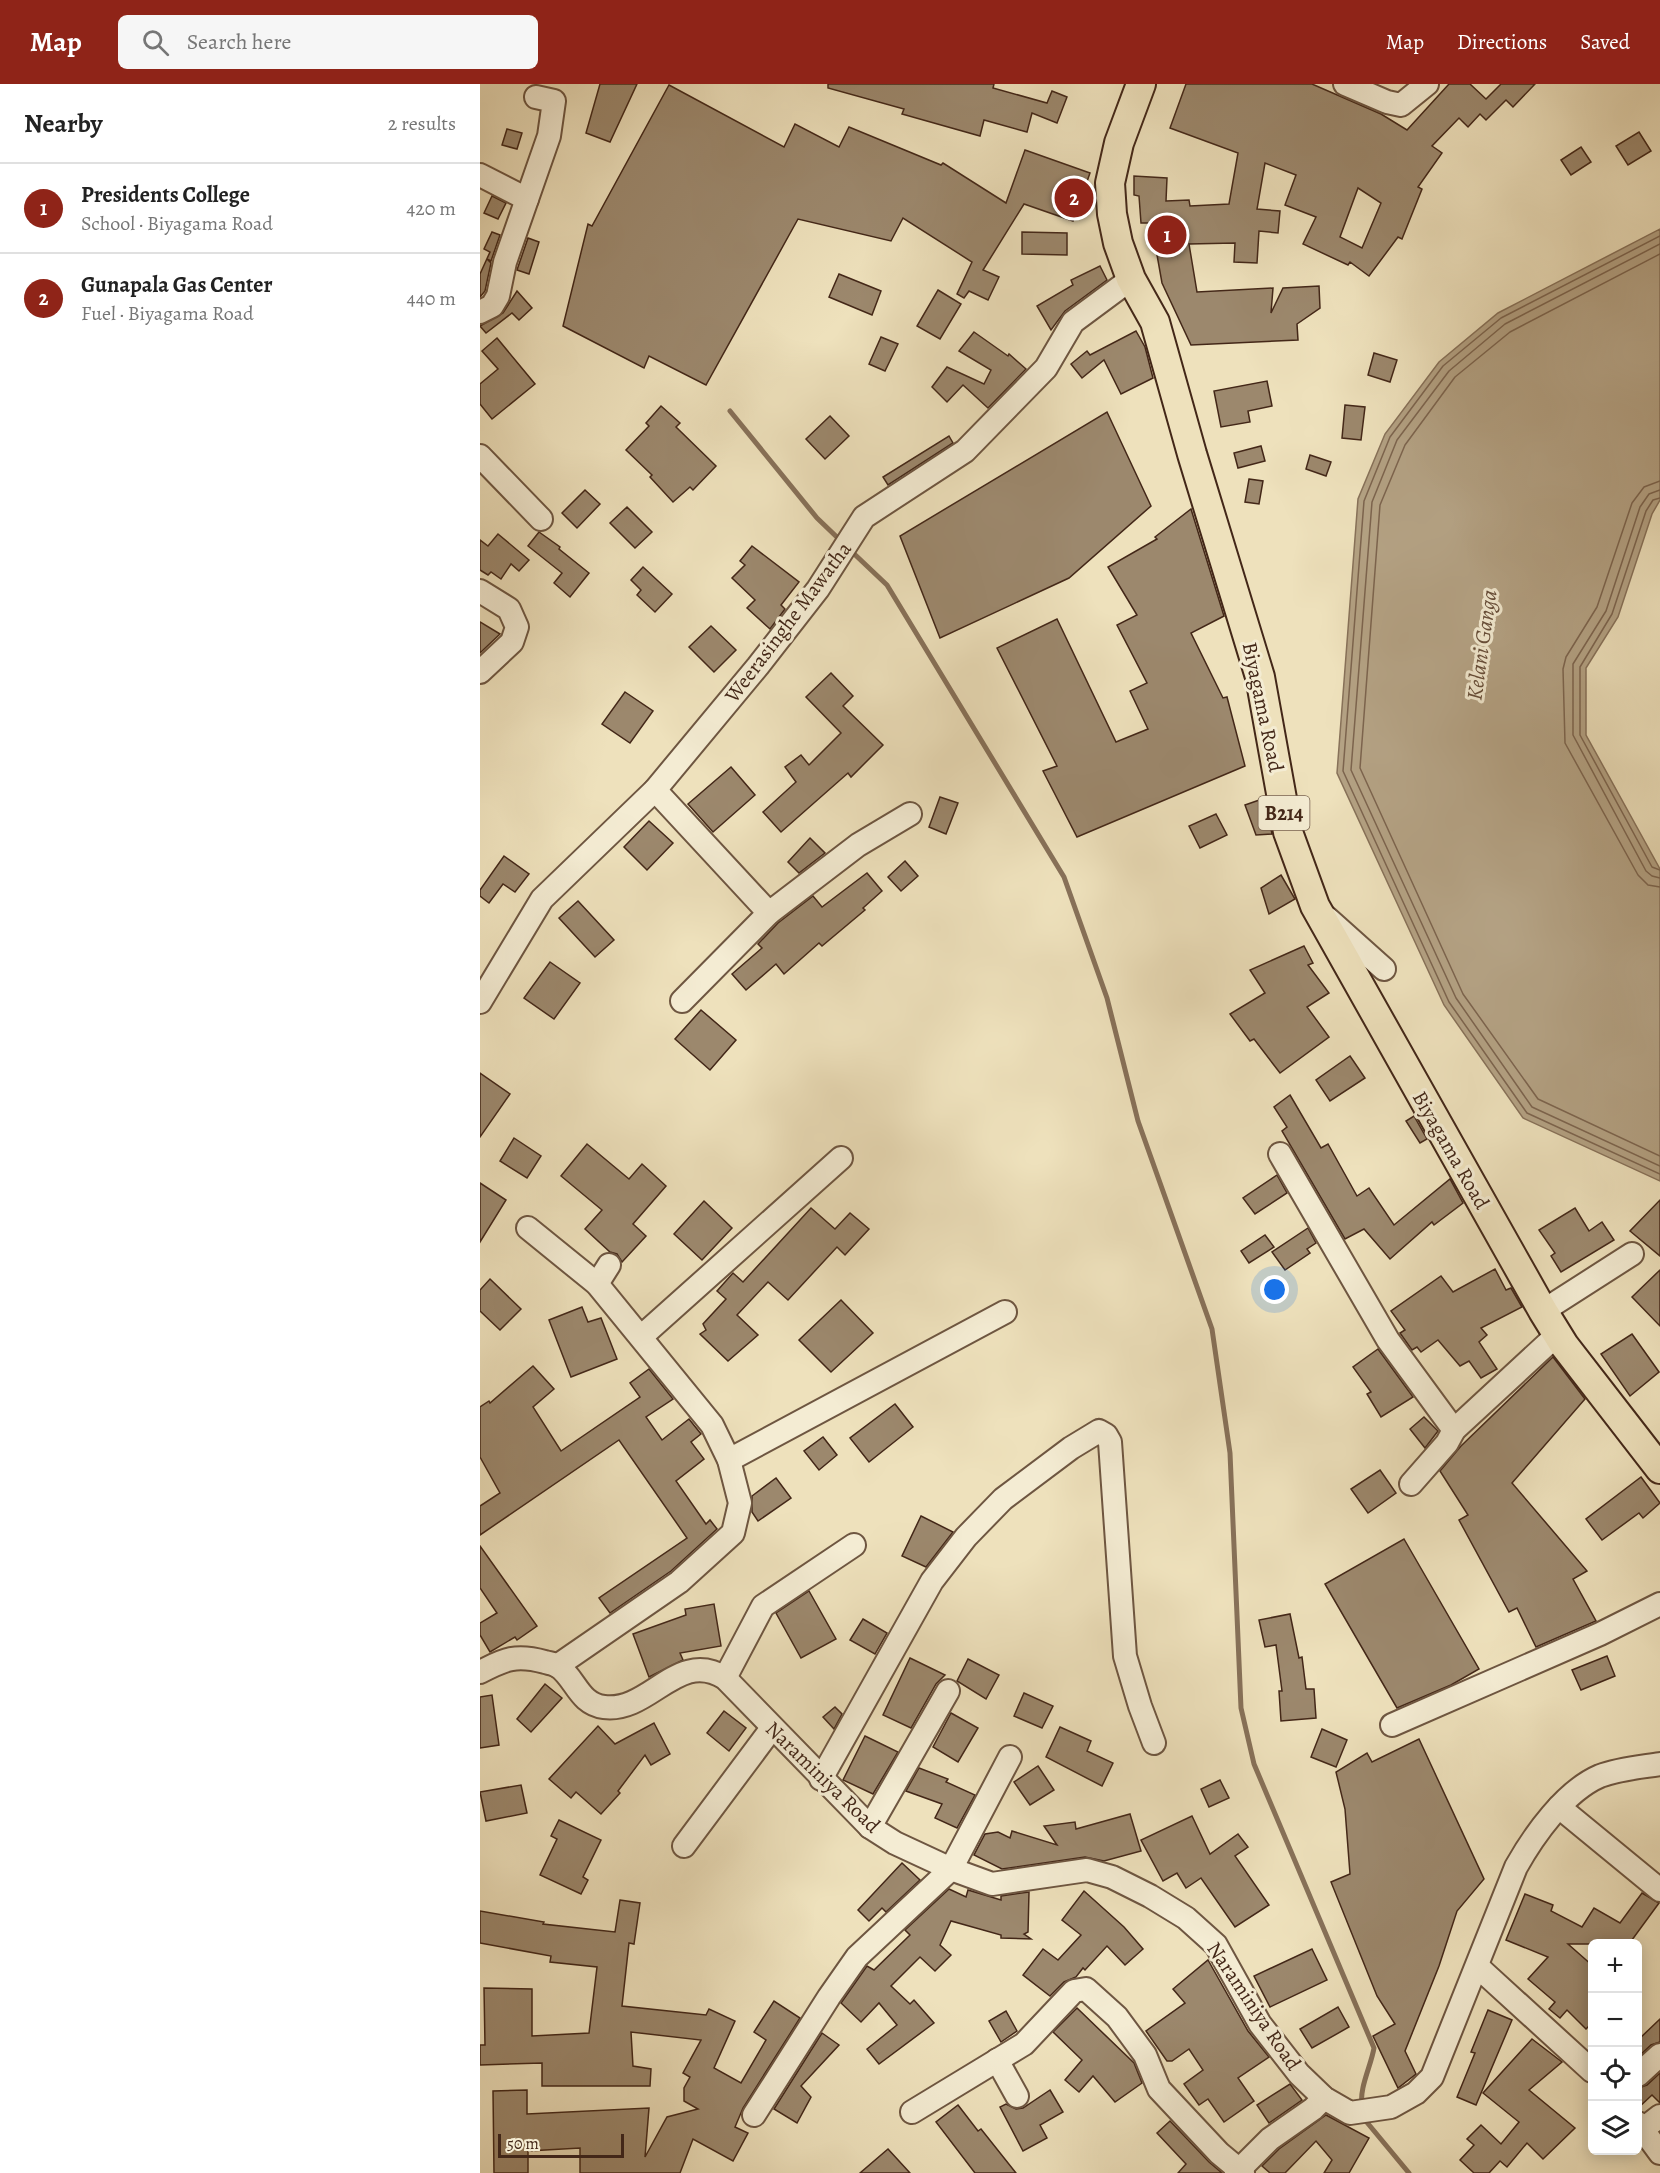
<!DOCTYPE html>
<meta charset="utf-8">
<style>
body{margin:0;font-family:Alegreya,serif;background:#f6f6f6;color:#222}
.controls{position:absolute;right:18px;bottom:18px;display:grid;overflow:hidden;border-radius:9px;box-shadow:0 3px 15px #0003}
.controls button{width:54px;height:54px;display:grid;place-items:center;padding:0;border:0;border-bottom:2px solid #e0e0e0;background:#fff;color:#222;font:30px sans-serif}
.scale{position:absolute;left:18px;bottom:15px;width:126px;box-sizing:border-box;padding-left:6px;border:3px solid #432718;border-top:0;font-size:16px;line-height:21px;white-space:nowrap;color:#432718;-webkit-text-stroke:4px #f4ecd3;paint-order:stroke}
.you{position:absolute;left:795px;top:1206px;width:21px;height:21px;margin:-15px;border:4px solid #fff;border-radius:50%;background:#1a73e8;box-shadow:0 0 0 9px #1a73e833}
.badge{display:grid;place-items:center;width:39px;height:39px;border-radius:50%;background:#8f2418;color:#fff;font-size:20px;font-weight:700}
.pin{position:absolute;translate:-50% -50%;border:3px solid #fff;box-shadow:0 2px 6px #0006}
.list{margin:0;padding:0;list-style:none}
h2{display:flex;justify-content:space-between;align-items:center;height:78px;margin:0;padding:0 24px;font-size:26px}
h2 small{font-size:20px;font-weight:400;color:#767676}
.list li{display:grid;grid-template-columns:39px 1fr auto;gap:18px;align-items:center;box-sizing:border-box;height:90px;padding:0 24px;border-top:2px solid #e0e0e0}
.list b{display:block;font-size:22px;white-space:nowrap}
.list p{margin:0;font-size:20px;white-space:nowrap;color:#767676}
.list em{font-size:20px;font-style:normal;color:#767676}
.icon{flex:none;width:33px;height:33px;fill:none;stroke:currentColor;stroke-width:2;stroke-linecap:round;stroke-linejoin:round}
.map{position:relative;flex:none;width:1180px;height:2089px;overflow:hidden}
header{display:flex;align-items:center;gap:36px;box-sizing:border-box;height:84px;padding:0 30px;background:#8f2418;color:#fff}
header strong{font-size:28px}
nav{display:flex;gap:33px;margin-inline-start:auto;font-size:21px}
.search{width:420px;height:54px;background:#f6f6f6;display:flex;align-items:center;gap:15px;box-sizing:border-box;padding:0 21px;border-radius:9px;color:#767676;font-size:22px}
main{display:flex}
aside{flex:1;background:#fff}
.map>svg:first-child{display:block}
</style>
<header>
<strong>Map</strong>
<div class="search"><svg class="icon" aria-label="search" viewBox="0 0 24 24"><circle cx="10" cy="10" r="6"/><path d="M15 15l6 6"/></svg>Search here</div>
<nav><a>Map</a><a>Directions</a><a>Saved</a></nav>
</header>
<main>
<aside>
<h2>Nearby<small>2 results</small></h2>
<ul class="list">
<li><span class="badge">1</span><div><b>Presidents College</b><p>School · Biyagama Road</p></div><em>420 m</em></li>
<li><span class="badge">2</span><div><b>Gunapala Gas Center</b><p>Fuel · Biyagama Road</p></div><em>440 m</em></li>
</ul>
</aside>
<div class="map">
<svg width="1180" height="2089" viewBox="0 0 1180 2089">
<rect width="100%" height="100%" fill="#eee1bc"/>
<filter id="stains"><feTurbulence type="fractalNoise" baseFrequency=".00333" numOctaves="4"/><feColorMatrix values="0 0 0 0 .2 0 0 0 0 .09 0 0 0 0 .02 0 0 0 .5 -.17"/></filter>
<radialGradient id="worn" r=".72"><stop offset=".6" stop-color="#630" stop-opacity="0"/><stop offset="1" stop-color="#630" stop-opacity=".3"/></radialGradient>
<path fill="#b4a284" stroke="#877159" stroke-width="1.5" d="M1180,145V416L1172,430L1138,533L1106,584V651L1180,785V1097L1043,1034L964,921L857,689L878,415L905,350L959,278L1018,229Z"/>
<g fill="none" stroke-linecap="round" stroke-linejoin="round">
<g stroke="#7c644e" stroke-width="1.5">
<path d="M1180,152L1021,234L963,282L910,353L884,417L863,687L969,918L1047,1029L1180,1090"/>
<path d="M1180,160L1025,240L969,287L917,356L892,418L871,686L976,914L1052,1023L1180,1082"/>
<path d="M1180,170L1030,248L975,293L925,361L900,421L880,684L983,910L1058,1015L1180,1072"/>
<path d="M1180,397L1164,403L1152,419L1117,523L1086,573L1083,585L1085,659L1158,791L1168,801L1180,803"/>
<path d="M1180,406L1169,410L1160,423L1126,527L1093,580V651L1166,787L1172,792L1180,794"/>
<path d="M1180,414L1173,416L1166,427L1132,530L1100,583V651L1172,783L1180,786"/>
</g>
<g stroke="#877159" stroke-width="5">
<path d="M250,327L337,434L362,458"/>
<path d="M369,465L407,501L584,793L627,914L658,1037L732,1245L750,1369L761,1624L774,1680L894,1964C891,1982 879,2004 882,2022"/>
<path d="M884,2032L885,2036L929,2089"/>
</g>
</g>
<g fill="#9c886d" stroke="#432718" stroke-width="1.5" fill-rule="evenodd">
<path d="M120,0H157L130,58L106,49Z"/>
<path d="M348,0H514L513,4L567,19L572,7L587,13L577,39L552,29L547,48L504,36L500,52L422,30L424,25L348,4Z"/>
<path d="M706,0H832L901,30L927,46L969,0H990L1006,15L1021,0H1055L1033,23L1026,16L1006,36L1000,30L988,43L979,34L952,62L962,69L938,103L942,105L922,155L918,153L889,192L870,178L868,181L823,160L836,133L805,121L816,91L785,79L777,125L800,127L798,149L779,147L777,179L754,178L755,159L709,160L717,208L793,204L791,229L803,204L839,202L840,224L817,240L818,256L711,261L682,199L677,171L675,139H661L659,112L654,111V92L687,94L686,117L709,116L710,122L749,120L758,69L690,44ZM878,104L901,119L882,164L860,153Z"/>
<path d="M189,1L304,63L315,40L359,63L369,43L461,81L463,79L526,119L545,66L610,89L593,137L544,120L503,186L519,193L508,216L489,207L484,214L477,210L492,178L423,134L411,157L318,135L226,301L169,272L164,284L83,242L108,140L112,142Z"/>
<path d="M27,45L42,49L37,65L22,61Z"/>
<path d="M1159,48L1171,67L1148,81L1136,62Z"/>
<path d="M1101,63L1111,78L1091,91L1081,76Z"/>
<path d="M12,112L26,119L18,135L4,129Z"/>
<path d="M12,148L20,151L11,177L7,175L11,179L5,207L0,213V190L10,168L4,165Z"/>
<path d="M542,148L587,149V171L542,170Z"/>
<path d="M48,154L59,158L49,190L37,186Z"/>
<path d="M620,182L627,196L585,227L571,246L557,222L593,201L591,196Z"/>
<path d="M359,190L401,207L392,231L349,213Z"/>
<path d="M458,206L481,220L460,255L437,242Z"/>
<path d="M37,207L52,224L39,236L32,229L6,249L0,242L23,229Z"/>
<path d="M656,247L665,263L673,294L641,310L624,276L602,294L591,280L607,267L610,271Z"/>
<path d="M494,248L528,272L529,270L546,285L508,324L483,301L467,318L452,303L467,283L504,300L511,286L479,267Z"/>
<path d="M401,253L418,260L405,287L389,280Z"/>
<path d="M17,254L55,300L12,335L0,320V300L18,285L2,267Z"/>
<path d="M894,269L917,276L910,298L888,291Z"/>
<path d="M787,297L792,322L768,327L770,338L741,343L734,307Z"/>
<path d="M865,321L885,323L881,356L862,354Z"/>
<path d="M181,322L200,339L196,343L236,382L213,406L210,403L193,418L170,393L172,391L146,366L169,342L166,339Z"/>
<path d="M627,328L671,422L589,494L460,554L420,452Z"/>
<path d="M350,332L369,352L345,375L326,355Z"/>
<path d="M469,352L473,359L408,401L403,393Z"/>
<path d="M781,362L785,377L758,384L754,369Z"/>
<path d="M830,371L851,378L846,392L826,385Z"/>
<path d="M769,395L783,397L779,420L765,418Z"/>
<path d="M105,406L120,420L97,444L82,429Z"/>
<path d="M147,423L172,448L155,464L130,439Z"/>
<path d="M711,425L744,532L711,549L743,614L747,613L765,682L597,753L563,687L577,682L517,564L577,535L636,658L668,645L650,607L667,599L637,541L657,531L628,483L677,455L675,453Z"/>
<path d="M59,448L80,463L79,465L109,489L90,513L74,499L82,489L48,462Z"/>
<path d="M18,450L49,476L39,487L31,480L21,495L11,488L8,491L0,486V456L8,462Z"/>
<path d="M272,462L319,498L301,521L305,525L290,545L267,524L275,516L252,494L265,481L260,477Z"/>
<path d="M163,483L192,510L175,528L157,511L161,506L151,496Z"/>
<path d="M0,538L20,550L0,569Z"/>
<path d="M231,542L256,566L234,588L209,563Z"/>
<path d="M351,589L373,612L363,622L403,661L371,693L368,689L301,748L283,728L316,698L305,683L321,671L329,681L361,649L326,613Z"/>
<path d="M145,608L173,627L150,659L122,640Z"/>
<path d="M251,683L275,711L233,748L208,720Z"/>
<path d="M460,713L478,719L466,750L449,743Z"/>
<path d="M785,714L792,750L776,751L765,721Z"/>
<path d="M736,730L747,751L720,764L709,742Z"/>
<path d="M169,737L193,759L167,786L144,763Z"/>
<path d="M330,754L345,769L319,789L308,778Z"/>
<path d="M24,772L49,790L35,808L23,800L9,819L0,812V806Z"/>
<path d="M425,777L438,792L421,807L408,793Z"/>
<path d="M387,789L402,807L383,824L385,826L342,862L339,859L304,890L296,880L266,906L252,890L282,864L278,860L298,839L333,812L342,823Z"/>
<path d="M801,791L815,815L789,830L781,804Z"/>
<path d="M98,817L134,856L115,873L79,834Z"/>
<path d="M824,862L833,879L828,881L849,909L827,923L849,953L800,989L774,955L770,957L750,930L785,909L770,886Z"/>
<path d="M70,878L100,899L74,935L44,914Z"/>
<path d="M221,926L256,956L230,986L195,955Z"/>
<path d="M870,972L885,994L850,1017L836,996Z"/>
<path d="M0,989L30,1010L0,1053Z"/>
<path d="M810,1011L841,1064L848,1060L877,1112L889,1104L914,1141L970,1095L983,1119L954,1141L952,1138L910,1175L884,1145L865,1155L802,1047L807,1043L794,1023Z"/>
<path d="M934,1032L947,1055L940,1059L926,1037Z"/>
<path d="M34,1054L61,1072L47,1094L20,1077Z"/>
<path d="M107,1060L149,1095L162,1080L186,1102L153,1140L166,1152L142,1178L137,1170L130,1168L105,1145L122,1126L81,1092Z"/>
<path d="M797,1091L807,1109L775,1130L763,1114Z"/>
<path d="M0,1099L26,1116L0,1158Z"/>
<path d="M1180,1116V1172L1150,1147Z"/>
<path d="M224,1117L252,1144L222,1176L194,1150Z"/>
<path d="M331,1124L355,1145L370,1129L389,1145L365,1171L357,1163L308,1216L288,1198L257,1231L278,1251L248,1277L220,1250L226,1246L223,1240L246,1215L237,1207L253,1189L263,1198Z"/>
<path d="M1095,1124L1109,1147L1122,1138L1134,1156L1081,1188L1071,1172L1075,1169L1059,1146Z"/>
<path d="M828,1144L836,1159L827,1165L830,1169L805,1186L792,1168Z"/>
<path d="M785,1151L794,1163L769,1179L761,1167Z"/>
<path d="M1015,1185L1026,1206L1031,1204L1042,1223L1001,1244L1007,1251L999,1258L1017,1285L1001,1294L989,1277L980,1282L958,1256L941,1268L937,1263L932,1266L920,1249L925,1246L911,1227L961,1192L973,1208Z"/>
<path d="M1180,1186V1242L1152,1213Z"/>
<path d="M10,1195L41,1225L20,1246L0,1227V1206Z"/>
<path d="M361,1216L393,1249L351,1288L319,1256Z"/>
<path d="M102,1223L108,1238L121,1234L137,1275L91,1293L69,1236Z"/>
<path d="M1152,1250L1179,1288L1150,1312L1121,1270Z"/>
<path d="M898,1265L933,1313L901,1333L887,1310L891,1308L873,1283Z"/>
<path d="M1073,1273L1105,1315L1032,1399L1107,1487L1093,1495L1116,1537L1056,1563L1037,1524L1029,1528L979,1436L988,1431L960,1387L981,1362Z"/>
<path d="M53,1282L74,1305L53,1323L81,1367L160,1313L150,1299L169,1285L193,1315L166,1333L182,1356L209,1335L221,1350L211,1358L224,1375L196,1397L226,1440L230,1436L237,1445L191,1487L130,1529L119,1514L207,1454L139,1356L0,1451V1422L20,1409L0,1373V1323L9,1317L10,1319Z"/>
<path d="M415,1320L433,1343L389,1378L370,1354Z"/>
<path d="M944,1333L958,1347L945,1364L930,1345Z"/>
<path d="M343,1353L357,1371L339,1386L324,1367Z"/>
<path d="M900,1386L916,1409L888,1429L871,1405Z"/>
<path d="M1161,1393L1180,1419L1163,1434L1159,1429L1122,1456L1106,1435Z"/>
<path d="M296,1394L311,1414L278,1437L272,1428V1412Z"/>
<path d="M441,1432L473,1448L446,1483L422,1472Z"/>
<path d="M924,1455L999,1585L971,1601L917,1624L845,1500Z"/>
<path d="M0,1462L57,1542L37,1556L35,1553L10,1568L0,1551V1539L17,1529L0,1504Z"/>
<path d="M329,1507L356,1555L321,1574L296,1529Z"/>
<path d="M234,1520L241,1562L200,1569L203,1576L169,1593L153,1550L206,1531L205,1525Z"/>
<path d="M810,1530L819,1574L822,1573L826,1605H834L836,1634L801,1637L799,1607H802L796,1561L785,1563L779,1536Z"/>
<path d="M383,1535L407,1549L395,1570L370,1556Z"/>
<path d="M1127,1572L1135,1592L1101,1606L1092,1586Z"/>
<path d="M430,1574L465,1591L456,1600L431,1644L403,1631Z"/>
<path d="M488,1575L519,1591L506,1615L477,1597Z"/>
<path d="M65,1600L82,1614L51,1648L37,1635Z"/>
<path d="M544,1609L573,1622L562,1644L534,1632Z"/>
<path d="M12,1611L19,1661L0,1664V1613Z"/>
<path d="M355,1623L362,1630L354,1645L343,1633Z"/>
<path d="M244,1627L266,1644L249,1667L227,1649Z"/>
<path d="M471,1629L498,1644L478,1678L453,1663Z"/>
<path d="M174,1639L190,1670L171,1681L165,1671L138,1707L140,1709L121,1730L96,1708L91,1714L69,1695L118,1642L135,1660Z"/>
<path d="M580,1643L611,1657L607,1667L633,1679L622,1702L566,1673Z"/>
<path d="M842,1645L867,1656L856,1683L831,1673Z"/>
<path d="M385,1652L418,1668L393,1710L363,1696Z"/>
<path d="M939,1655L1004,1795L977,1827L959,1882L925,1967L936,1990L918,2004L893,1952L915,1940L897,1912L851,1798L870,1790L865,1725L856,1688L887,1669L892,1678Z"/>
<path d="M558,1682L574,1706L550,1721L534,1698Z"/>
<path d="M439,1684L468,1695L466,1698L495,1711L477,1744L455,1734L462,1720L426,1707Z"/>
<path d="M740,1696L749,1714L729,1723L721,1705Z"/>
<path d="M41,1701L47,1729L6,1737L0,1708Z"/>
<path d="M650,1730L661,1767L624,1777L605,1773L522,1785L494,1771L505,1750L518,1748L530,1754L532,1747L577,1761L564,1742L595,1738L596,1745Z"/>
<path d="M712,1732L730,1770L758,1750L768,1763L755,1772L789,1821L755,1843L721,1794L706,1804L697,1789L683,1797L661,1756Z"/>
<path d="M79,1736L121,1756L103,1793L108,1796L101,1810L60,1791L77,1755L71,1752Z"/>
<path d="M422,1779L440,1796L406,1828L402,1824L389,1837L378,1826Z"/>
<path d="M469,1805L486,1813L488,1806L521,1816V1812L549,1808L548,1848L544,1850L551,1855L521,1854V1851L471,1837L460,1861L471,1871L455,1887L440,1873L411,1902L430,1920L434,1916L454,1939L399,1980L387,1965L417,1941L399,1919L381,1938L361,1919L387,1882L394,1886L430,1851L425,1846Z"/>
<path d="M604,1807L644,1843L663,1865L645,1881L627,1862L605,1886L603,1884L596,1893L584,1898L570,1912L543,1891L563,1865L578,1876L601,1851L582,1836Z"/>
<path d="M1162,1809L1179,1819L1149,1860H1088L1113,1882V1938L1106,1945L1087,1926L1080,1934L1069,1925L1075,1918L1048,1895L1068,1873L1026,1856L1045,1810L1073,1821L1071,1827L1102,1843L1114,1824L1140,1839Z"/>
<path d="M140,1816L160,1819L154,1860L149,1859L142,1922L226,1931L229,1925L255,1937L234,1984L261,1999L286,1956L274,1948L294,1917L320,1934L263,2024L255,2043L268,2049L253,2077L213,2055L200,2089H100V2064L48,2067V2089H14L13,2007L47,2006V2030L169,2024L165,2073L187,2033L218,2025L204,2017V2004L210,1993L203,1989L221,1956L151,1948L153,1982L171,1985L170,2002H62V1979L0,1981V1961H5L4,1904L52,1905V1952L109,1949L117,1883L70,1878L71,1872L0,1859V1827L64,1838L63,1840L135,1848Z"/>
<path d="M832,1865L847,1896L790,1923L774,1892Z"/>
<path d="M728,1876L768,1947L789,1973L758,1994L774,2017L744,2038L728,2015L719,2021L704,2000L723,1986L709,1965L692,1977H687L666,1947L705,1919L693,1905Z"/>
<path d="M858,1923L869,1943L832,1964L820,1945Z"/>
<path d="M597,1924L654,1979L662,1999L635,2018L613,1992L599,2008L585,1996L602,1976L573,1948Z"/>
<path d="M1008,1926L1032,1936L996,2021L977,2013L995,1969L991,1968Z"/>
<path d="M526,1927L537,1947L521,1958L509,1937Z"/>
<path d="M1180,1935V1958L1171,1961L1158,1973V1956Z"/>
<path d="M342,1949L359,1961L321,2002L331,2013L317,2039L294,2025Z"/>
<path d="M1052,1955L1082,1978L1049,2006L1095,2044L1063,2075L1047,2059L1027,2083L1020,2077L1009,2089H994L980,2076L994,2061L987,2055L1001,2041L1021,2060L1039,2038L1003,2009Z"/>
<path d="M1180,1989V2019L1172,2011L1158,2024V2004L1167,2001Z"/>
<path d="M810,2000L822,2016L789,2039L777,2021Z"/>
<path d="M570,2006L583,2028L560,2041L567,2054L543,2067L520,2023L526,2020L536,2025L543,2024Z"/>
<path d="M478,2021L498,2047L501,2045L536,2089H495L456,2038Z"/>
<path d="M846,2031L889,2054L869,2089H844L852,2076L836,2057L805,2089H790L782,2082L799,2065Z"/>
<path d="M690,2037L729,2078L742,2089H698L706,2080L677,2049Z"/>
<path d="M408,2065L430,2089H380Z"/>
</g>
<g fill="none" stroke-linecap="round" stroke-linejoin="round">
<defs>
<g id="minor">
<path d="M865,0L907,18L921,21L947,0"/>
<path d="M0,91L47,115"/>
<path d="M0,228L12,222L18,212L25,178L69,52L74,17L56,13"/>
<path d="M0,372L61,435"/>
<path d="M0,507L29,525L37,543L32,558L0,588"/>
<path d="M175,706L289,829L378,761L430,730"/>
<path d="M847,834L904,885"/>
<path d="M202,917L289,829"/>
<path d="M0,918L62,815L175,706L278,582L338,505L384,433L485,367L566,284L593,238L651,195"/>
<path d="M800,1070L908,1256L974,1346"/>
<path d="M48,1144L117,1200L232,1341L249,1376L260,1419L253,1449L199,1498L77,1582"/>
<path d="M117,1200L129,1181"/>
<path d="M1063,1227L1152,1170"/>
<path d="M162,1252L361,1074"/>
<path d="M249,1376L525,1228"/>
<path d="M931,1400L967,1359L974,1346L1079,1249"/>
<path d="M0,1588C25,1575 36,1570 65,1578C68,1579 75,1580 78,1582C96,1595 99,1620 124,1623C170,1629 198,1564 245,1594L390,1743L415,1759L471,1785L512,1800L607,1786L632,1793L670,1812L706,1834L736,1861L780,1940L819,1990L844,2014L870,2029L911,2023L936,2009L952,1993L1036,1783C1054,1751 1085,1707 1120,1692C1138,1685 1161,1683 1180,1680"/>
<path d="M245,1594L283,1522L374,1461"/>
<path d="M912,1641L1120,1550L1180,1520"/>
<path d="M341,1695L452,1497L486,1453L523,1415L591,1364L619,1347L626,1351L630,1358L645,1572L660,1622L674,1659"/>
<path d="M1079,1723L1180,1806"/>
<path d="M390,1743L468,1607"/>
<path d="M204,1762L292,1644"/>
<path d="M998,1883L1112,1987"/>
<path d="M517,1976L537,2012"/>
<path d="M1158,1991L1180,1971"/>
<path d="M432,2028L544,1960L594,1907L606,1905L637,1933L665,1971L679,2005L739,2069L763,2089"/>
<path d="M274,2031L349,1913L377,1873L471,1785L530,1673"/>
<path d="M1158,2039L1180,2069"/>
<path d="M1162,2046L1180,2032"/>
<path d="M756,2089L790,2055L833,2025L844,2014"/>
</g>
<path id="major" d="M661,0L639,59L630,99L632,130L638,159L651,195L675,238L712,370L780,593L808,748L835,822L1063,1227L1084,1261L1180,1385"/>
</defs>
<use href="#minor" stroke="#6e5641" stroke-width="26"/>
<use href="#major" stroke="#432718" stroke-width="32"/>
<use href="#minor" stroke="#f4ecd3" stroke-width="22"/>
<use href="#major" stroke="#eee1bc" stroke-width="28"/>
</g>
<g text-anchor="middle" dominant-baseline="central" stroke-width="6" stroke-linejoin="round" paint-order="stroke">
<rect fill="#f4ecd3" stroke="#786250" stroke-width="1.5" x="778.5" y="712" width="51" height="34" rx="4.5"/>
<g font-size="20" font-weight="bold" fill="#432718">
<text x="804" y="729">B214</text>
</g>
<g font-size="21" fill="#432718" stroke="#f4ecd3">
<text transform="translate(308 538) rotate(-53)">Weerasinghe Mawatha</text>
<text transform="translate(783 623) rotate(78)">Biyagama Road</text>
<text transform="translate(971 1066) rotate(60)">Biyagama Road</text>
<text transform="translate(343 1693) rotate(44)">Naraminiya Road</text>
<text transform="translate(774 1922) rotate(56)">Naraminiya Road</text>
</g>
<g font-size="22" font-style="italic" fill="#654c38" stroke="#f4ecd3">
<text transform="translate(1002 561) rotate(-82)">Kelani Ganga</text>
</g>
</g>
<rect width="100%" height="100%" filter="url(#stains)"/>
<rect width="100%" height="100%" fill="url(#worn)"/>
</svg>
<div class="controls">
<button>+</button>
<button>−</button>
<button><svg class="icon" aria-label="locate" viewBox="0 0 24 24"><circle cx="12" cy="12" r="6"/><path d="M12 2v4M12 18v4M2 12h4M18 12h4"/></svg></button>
<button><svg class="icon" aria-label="layers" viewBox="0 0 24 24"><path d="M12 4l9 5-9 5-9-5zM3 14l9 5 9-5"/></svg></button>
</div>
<div class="scale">50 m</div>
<div class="you"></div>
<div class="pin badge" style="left:687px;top:151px">1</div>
<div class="pin badge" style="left:594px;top:114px">2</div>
</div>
</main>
